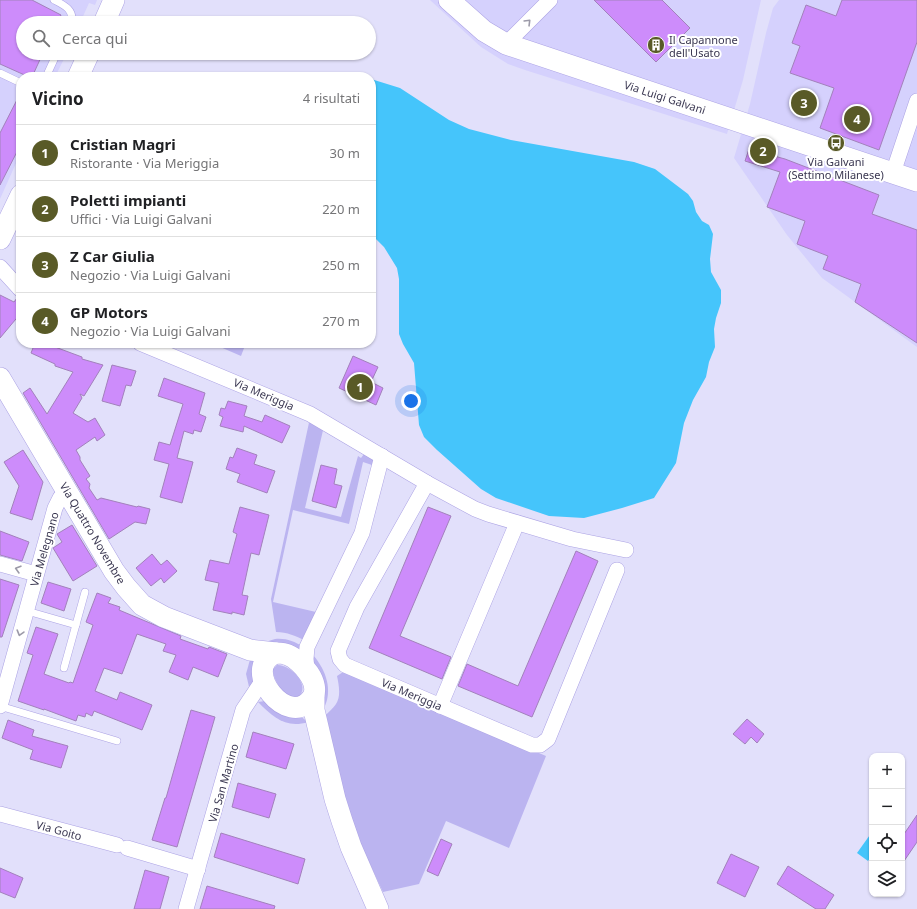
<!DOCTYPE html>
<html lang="it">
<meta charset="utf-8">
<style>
body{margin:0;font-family:"Noto Sans",sans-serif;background:#f6f6f6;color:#202124}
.controls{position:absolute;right:12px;bottom:12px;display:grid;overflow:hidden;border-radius:8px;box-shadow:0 1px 3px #0004}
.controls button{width:36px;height:36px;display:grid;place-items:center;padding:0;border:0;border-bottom:1px solid #e0e0e0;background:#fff;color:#202124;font:20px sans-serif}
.you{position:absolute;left:411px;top:401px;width:14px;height:14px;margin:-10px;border:3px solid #fff;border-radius:50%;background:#1a73e8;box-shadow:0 0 0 6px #1a73e833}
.badge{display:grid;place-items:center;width:26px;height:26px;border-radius:50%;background:#595a27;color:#fff;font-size:13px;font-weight:700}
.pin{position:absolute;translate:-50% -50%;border:2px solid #fff;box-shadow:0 1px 4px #0006}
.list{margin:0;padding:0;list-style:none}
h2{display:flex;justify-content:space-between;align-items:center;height:52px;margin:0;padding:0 16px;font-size:17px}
h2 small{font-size:13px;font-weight:400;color:#757577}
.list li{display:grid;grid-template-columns:26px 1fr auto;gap:12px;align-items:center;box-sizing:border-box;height:56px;padding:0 16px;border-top:1px solid #e0e0e0}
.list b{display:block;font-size:15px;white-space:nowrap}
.list p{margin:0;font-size:13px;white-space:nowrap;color:#757577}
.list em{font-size:13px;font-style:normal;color:#757577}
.icon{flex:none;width:22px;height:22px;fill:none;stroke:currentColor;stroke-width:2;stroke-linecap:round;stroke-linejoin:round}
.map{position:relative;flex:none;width:917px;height:909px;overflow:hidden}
.search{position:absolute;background:#fff;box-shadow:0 1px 3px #0004;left:16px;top:16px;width:360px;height:44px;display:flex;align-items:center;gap:10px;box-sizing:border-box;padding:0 14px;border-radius:22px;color:#757577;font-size:15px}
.panel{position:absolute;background:#fff;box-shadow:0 1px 3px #0004;left:16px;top:72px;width:360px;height:276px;border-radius:16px}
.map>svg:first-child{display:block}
</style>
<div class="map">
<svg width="917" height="909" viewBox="0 0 917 909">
<rect width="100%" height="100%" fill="#e2e0fb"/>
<g fill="#d5d1fd">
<path d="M0,0H97L95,5L89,3L80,23H23V53H67L55,77H21V152L0,199Z"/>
<path d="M430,0H761L743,80L727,134L525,70L508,64L481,47Z"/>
<path d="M779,0H917V347L822,278L787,235L734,158L750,104L766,33L773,8Z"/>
</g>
<g fill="#bbb4f0">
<path d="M211,343H246L241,356Z"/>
<path d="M310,418L324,426L305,508L341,517L358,456L361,458L367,450L374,459L372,465L363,462L349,524L293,510L273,602L316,612L306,641C296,636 287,632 276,632L271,599Z"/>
<path d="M275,639C286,638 294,641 303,647L299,650L262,643Z"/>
<path d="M313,655C326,670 333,690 324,708L313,669Z"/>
<path d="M251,656L255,661V682L250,691L246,674Z"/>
<path d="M277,665C290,664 312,686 298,697C284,698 273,681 273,669Z"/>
<path d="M346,670L546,756L509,848L446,821L419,884L383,892L362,847L341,788L323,718C327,713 333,709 336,704C341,697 339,685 337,676Z"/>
<path d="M265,701L300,716L308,722C286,729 273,717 258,702Z"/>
</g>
<g fill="#45c5fb">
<path d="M333,72L361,75L366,77H319L320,75Z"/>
<path d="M371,79L400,88L449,120L469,129L511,140L634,162L655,169L688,194L693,201L696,212L702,221L709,225L713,234L710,259L711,272L721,290V303L716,318L714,329L715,347L709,362L706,377L693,400L684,423L676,463L654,498L622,508L584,518L549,516L496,498L481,489L437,450L424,437L419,425L414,363L403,344L399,334V279L397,268L384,247L371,234Z"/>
<path d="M872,832V855L868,861L857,853Z"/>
</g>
<g fill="#cd8cfb" stroke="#a281bb">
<path d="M0,0H32L61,15L57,23H23V53H43L32,77H29L0,64Z"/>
<path d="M594,0H662L690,28L656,62Z"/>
<path d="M842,0H917V42L879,150L820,128L834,88L790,73L800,46L792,43L806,5L836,16Z"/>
<path d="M21,92V144L0,185V133Z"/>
<path d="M749,149L785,159L879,195L872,214L917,230V343L855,302L861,284L823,269L828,256L797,244L805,221L767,207L780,172L745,161Z"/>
<path d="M0,295L14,302L17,298H21V313L0,338Z"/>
<path d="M35,343H57L55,347L82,357V359L103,365L84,396L80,394L82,398L73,413L88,422L95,418L105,435L97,441L95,437L76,450L80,457V460L90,476L86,479L90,484L89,488L97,500L101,498L137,507L138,506L150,509L146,524L135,522L109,539L23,393L30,388L47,414L73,372L55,366V364L31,353Z"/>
<path d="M353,356L378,367L371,382L383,388L376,405L339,388Z"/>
<path d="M112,365L136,371L131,386L126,385L120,406L102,401Z"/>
<path d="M164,378L205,393L199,414L206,417L201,432L194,430L193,434L184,431L177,458L193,462L182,503L160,497L169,464L154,460L159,442L170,445L183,404L158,396Z"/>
<path d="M228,401L247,406L244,416L262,422L265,415L290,426L282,443L244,426L243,432L220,426L223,417L219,415L221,408L225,409Z"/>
<path d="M237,448L257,455L254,464L275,471L267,493L237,482L240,474L226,469L230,457L233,458Z"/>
<path d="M23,450L43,482L32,520L10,513L19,486L4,462Z"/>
<path d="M321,465L337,469L334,484L342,486L336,508L312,501Z"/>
<path d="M240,507L269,515L259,555L251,553L242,595L248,596L244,615L232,612V614L213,610L219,583L205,580L210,560L229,564L237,534L233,532Z"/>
<path d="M428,507L451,516L400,636L451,657L442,679L369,648Z"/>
<path d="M72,525L97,566L73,581L53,548L62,542L57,534Z"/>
<path d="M0,531L29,542L22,561L0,555Z"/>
<path d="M576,551L598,561L532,717L458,686L467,664L518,686Z"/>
<path d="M152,554L161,565L167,560L177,571L164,583L161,578L151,586L136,568Z"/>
<path d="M0,579L19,585L2,637H0Z"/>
<path d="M48,582L71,589L64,611L41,603Z"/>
<path d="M97,593L111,598L108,603L120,607L119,610L181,636L180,639L208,649L209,647L227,654L218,677L193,667L188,680L169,672L176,655L163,651L166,644L137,634L122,674L104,668L95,691L117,700L120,692L152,705L142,730L94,711L92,716L86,713L85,717L78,715L76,721L44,709V710L18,701L33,655L27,653L36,627L58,634L44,674L69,683L70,682L73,683L93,625L86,622Z"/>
<path d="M191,710L215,717L177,847L152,840L165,798H166Z"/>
<path d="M747,719L764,734L757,743L751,737L745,744L733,734Z"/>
<path d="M8,720L34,730L32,736L68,746L61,768L30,759L33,750L2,738Z"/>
<path d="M253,732L294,744L286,769L246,757Z"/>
<path d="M238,783L276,794L269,818L232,807Z"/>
<path d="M917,815V842L902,864V837Z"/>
<path d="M221,833L305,859L298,884L214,857Z"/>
<path d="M441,839L452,844L438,876L427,871Z"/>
<path d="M731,854L759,867L745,897L717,883Z"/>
<path d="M788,866L834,895L825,909H816L777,884Z"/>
<path d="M0,868L23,878L15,898L0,892Z"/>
<path d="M145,870L169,877L160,909H134Z"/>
<path d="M207,886L275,906L274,909H200Z"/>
</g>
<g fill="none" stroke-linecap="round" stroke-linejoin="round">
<defs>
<g id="lane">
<path d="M54,0C64,5 75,10 71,23"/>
<path d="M0,73L21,83"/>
<path d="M46,77L57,53"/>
<path d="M27,611L76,625"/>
<path d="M64,668L85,592"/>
<path d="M0,706L117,741"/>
</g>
<g id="street">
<path d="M506,44L550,0"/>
<path d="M893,173L917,101"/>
<path d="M0,267L20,289"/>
<path d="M140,343L310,414L427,483L357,607L338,651L340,659L345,665L532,745H540L548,739L617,570"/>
<path d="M427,483L475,509L488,514L572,539L626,550"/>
<path d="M0,564L36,574"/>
<path d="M307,670L306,659L307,647L362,533L382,456"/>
<path d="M0,706L55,508L60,498L67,491"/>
<path d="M440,706L517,523"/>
<path d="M0,814L117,845"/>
<path d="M127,848L198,869"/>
<path d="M186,909L243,710L263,680"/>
</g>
<g id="secondary">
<path d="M449,0L484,31L506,44L917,181"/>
<path d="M104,23L114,0"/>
<path d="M78,77L89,53"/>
<path d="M0,239L21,195"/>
<path d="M0,378L114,571L126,587L142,605L164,617L250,650L276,653"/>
<path d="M276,653C280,653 284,653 288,655C301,660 322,684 312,698C289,731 238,668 276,653Z"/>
<path d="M314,696V710L335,799L342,821L351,847L378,909"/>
</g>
</defs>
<use href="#lane" stroke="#aca3e4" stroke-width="8"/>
<use href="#street" stroke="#aca3e4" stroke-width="16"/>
<use href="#secondary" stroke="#aca3e4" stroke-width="22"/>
<use href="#lane" stroke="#fff" stroke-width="7"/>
<use href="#street" stroke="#fff" stroke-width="15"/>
<use href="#secondary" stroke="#fff" stroke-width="21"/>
</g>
<defs><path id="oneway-chevron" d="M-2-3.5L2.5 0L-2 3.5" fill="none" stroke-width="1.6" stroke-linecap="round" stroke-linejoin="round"/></defs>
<g stroke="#9c9aa8">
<use href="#oneway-chevron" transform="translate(528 22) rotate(-45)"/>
<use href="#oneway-chevron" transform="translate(18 569) rotate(-164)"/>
<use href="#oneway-chevron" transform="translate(20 633) rotate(106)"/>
</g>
<defs>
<symbol id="building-disc" viewBox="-11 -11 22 22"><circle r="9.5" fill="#595a27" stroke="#fff"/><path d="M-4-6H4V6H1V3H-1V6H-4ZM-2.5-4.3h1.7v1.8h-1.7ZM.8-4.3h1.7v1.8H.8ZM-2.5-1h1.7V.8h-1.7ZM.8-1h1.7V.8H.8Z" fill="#fff"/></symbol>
<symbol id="bus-disc" viewBox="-11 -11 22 22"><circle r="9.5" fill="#595a27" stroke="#fff"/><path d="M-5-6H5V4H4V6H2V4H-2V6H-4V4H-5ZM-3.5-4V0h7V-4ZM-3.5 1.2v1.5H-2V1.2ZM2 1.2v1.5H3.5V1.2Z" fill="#fff"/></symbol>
</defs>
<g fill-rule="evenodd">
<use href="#building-disc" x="646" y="35" width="20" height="20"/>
<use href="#bus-disc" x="826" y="133" width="20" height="20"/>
</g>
<g text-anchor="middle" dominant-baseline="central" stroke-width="4" stroke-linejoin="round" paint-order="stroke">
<g font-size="11" fill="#393650" stroke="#fff" text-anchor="start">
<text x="669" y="39">Il Capannone<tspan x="669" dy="13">dell'Usato</tspan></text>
<text x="836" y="161" text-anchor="middle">Via Galvani<tspan x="836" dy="13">(Settimo Milanese)</tspan></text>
</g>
<g font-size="11" fill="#393650" stroke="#fff">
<text transform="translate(665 97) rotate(18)">Via Luigi Galvani</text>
<text transform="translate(264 394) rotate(23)">Via Meriggia</text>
<text transform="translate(93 533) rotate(59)">Via Quattro Novembre</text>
<text transform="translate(44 549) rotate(-74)">Via Melegnano</text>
<text transform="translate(412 694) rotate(23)">Via Meriggia</text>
<text transform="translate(223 783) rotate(-74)">Via San Martino</text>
<text transform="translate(59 830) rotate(15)">Via Goito</text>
</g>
</g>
</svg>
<div class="controls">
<button>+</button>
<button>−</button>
<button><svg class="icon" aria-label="locate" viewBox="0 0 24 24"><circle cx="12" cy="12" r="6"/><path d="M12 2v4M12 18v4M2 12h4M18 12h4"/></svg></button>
<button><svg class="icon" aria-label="layers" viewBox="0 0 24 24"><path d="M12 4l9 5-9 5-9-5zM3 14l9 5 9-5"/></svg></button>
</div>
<div class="you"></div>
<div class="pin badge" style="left:360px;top:387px">1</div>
<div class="pin badge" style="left:763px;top:151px">2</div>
<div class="pin badge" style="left:804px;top:103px">3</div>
<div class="pin badge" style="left:857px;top:119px">4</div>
<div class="search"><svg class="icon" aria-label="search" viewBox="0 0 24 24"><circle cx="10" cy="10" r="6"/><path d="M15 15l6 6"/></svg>Cerca qui</div>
<section class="panel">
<h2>Vicino<small>4 risultati</small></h2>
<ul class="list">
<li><span class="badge">1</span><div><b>Cristian Magri</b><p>Ristorante · Via Meriggia</p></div><em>30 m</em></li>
<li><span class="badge">2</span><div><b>Poletti impianti</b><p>Uffici · Via Luigi Galvani</p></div><em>220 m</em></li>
<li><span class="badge">3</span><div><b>Z Car Giulia</b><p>Negozio · Via Luigi Galvani</p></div><em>250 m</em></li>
<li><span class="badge">4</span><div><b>GP Motors</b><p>Negozio · Via Luigi Galvani</p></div><em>270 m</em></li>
</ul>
</section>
</div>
